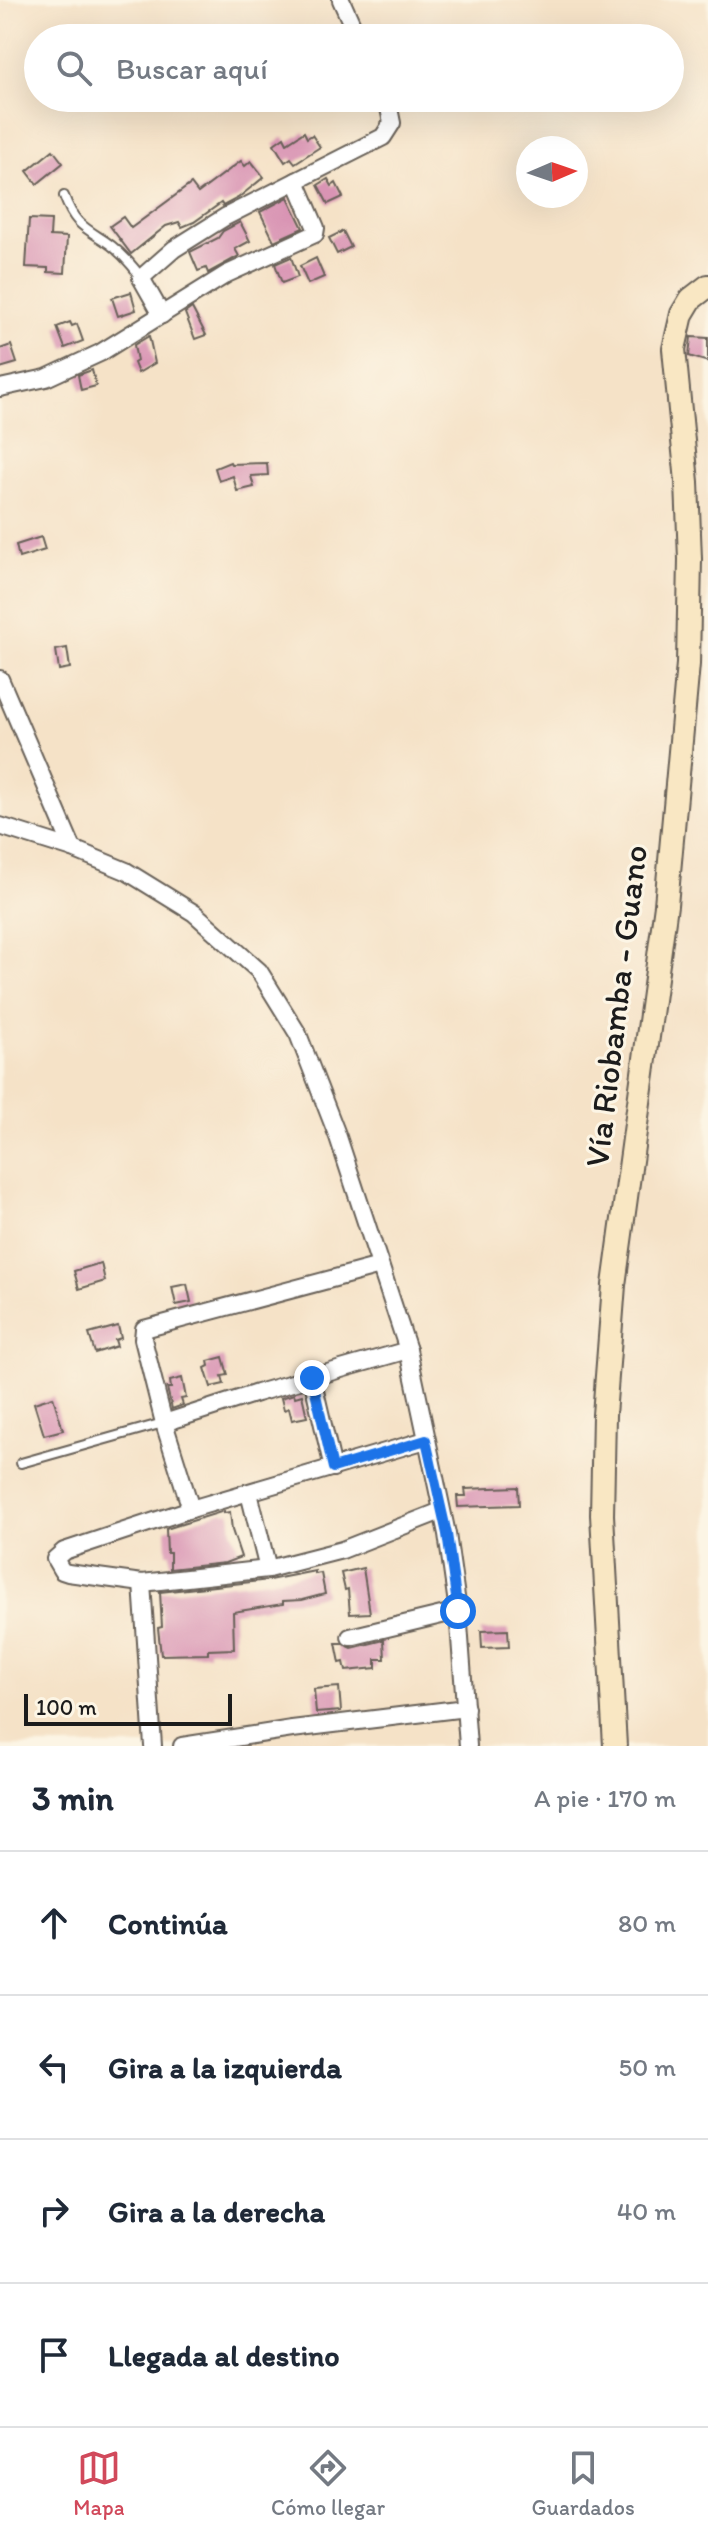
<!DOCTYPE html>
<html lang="es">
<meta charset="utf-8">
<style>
body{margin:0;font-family:Itim,sans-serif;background:#f2f2f3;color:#1f2937}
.compass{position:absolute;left:516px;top:136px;width:72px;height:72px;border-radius:50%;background:#fff;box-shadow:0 8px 32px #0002;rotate:88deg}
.scale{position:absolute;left:24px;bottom:20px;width:208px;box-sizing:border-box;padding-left:8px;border:4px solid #1c1c1c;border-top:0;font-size:22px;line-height:28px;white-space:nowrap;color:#1c1c1c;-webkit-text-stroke:6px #fcf5e5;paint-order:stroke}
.stop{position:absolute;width:24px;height:24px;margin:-18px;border:6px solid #1a73e8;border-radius:50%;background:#fff}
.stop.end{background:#1a73e8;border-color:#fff;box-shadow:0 2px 8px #0008}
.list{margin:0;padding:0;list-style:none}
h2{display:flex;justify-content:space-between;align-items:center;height:104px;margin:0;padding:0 32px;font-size:34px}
h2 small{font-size:26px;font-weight:400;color:#747a83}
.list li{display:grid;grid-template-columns:52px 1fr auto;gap:24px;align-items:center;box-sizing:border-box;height:144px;padding:0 32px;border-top:2px solid #e0e1e3}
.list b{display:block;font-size:30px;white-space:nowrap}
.list em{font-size:26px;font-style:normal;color:#747a83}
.icon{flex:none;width:44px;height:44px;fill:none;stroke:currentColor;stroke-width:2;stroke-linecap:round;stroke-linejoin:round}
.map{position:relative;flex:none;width:708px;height:1746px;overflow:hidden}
.search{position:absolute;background:#fff;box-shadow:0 8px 32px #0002;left:24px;right:24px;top:24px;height:88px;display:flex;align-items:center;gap:20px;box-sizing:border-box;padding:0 28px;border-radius:44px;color:#747a83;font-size:30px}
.sheet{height:680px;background:#fff}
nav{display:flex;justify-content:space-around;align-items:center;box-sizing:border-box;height:112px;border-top:2px solid #e0e1e3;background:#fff;font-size:22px;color:#747a83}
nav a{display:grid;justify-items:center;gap:4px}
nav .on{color:#d1495b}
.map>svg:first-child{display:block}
</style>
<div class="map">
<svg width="708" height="1746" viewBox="0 0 708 1746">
<rect width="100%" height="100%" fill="#fcf5e5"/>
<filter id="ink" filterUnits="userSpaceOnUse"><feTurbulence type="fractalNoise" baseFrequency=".0125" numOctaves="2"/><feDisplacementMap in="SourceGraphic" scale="16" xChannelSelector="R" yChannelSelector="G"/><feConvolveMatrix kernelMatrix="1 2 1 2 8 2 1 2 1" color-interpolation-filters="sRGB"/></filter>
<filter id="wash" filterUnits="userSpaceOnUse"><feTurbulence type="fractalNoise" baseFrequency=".006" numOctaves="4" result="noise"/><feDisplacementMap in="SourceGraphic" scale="32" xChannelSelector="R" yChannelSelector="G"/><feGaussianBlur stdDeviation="1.8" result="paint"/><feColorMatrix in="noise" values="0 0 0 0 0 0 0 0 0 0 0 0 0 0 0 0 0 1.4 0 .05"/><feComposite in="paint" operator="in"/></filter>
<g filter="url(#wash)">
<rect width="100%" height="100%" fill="#f5e2c7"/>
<g id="blocks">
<g fill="#d994b4">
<path d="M304,132L307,138L312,135L320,147L295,163L291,158L285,162L274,144L284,137L287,143Z"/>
<path d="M53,150L63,163L37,184L27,171Z"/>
<path d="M241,161L245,166L251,161L264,177L238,198L223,206L221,203L194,222L182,227L179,222L166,226L131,254L110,226L123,217L131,228L191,184L198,193Z"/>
<path d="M328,179L332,186L336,183L343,197L328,204L318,185Z"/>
<path d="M288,197L303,228L274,241L260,212Z"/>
<path d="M29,219L51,220L50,236L67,237L65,273L48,272V268L26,267Z"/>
<path d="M240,222L250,241L235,249L239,256L208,273L206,268L198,271L190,252L218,238L223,231Z"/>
<path d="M343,231L351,247L337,254L329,238Z"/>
<path d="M291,257L298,277L282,283L275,264Z"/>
<path d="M316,258L324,277L308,284L300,266Z"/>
<path d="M131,292L136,310L118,316L112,298Z"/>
<path d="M192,308L206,335L195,339L185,313Z"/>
<path d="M70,322L72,326L77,324L83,341L65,348L57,327Z"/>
<path d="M149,336L155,363L138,373L134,363L137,361L134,345Z"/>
<path d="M691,337L708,338V362L689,356Z"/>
<path d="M11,345L17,363L0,368V349Z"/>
<path d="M92,370L96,386L81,390L78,375Z"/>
<path d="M230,462L231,464L267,463L268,475L251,476L254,487L237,491L233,476L219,481L215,468Z"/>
<path d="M41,537L45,550L19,558L16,545Z"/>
<path d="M67,648L70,668L59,670L56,650Z"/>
<path d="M101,1263L105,1281L79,1289L74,1271Z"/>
<path d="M187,1284L191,1302L176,1305L172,1287Z"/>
<path d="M118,1326L121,1338L115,1340L117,1346L95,1353L89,1334Z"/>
<path d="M223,1357L228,1375L222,1376L224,1384L211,1387L205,1368L209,1366L208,1361Z"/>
<path d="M182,1378L186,1398L181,1399L183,1405L172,1409L167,1388H171L170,1381Z"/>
<path d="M294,1394L295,1397L302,1395L307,1417L292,1420L289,1408L284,1410L281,1398Z"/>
<path d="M53,1397L63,1430L44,1435L34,1403Z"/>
<path d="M518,1487L519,1505L458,1507L457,1496H466L465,1489Z"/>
<path d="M224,1511V1513L230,1512L232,1530L241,1557L225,1563L170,1569V1553H167L166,1529Z"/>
<path d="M363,1568L370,1613L350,1614L348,1589L345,1590L341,1573Z"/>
<path d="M315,1571V1574L321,1573L325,1594L302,1600L283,1601V1604L233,1612L234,1649L208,1650V1654L161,1655L158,1628L162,1627L160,1592L269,1580Z"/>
<path d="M508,1630L509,1647L482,1648L481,1631Z"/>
<path d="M384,1640L385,1659H376V1668L346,1671L344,1662L340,1663L336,1643H341L352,1648Z"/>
<path d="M339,1687L341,1711L316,1713L314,1689Z"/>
</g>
</g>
</g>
<g filter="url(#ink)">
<use href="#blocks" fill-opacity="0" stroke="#686158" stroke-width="2"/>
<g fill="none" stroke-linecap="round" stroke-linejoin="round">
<defs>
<g id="service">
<path d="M64,196C74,223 82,226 105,241C119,250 132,265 141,277"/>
<path d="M21,1463L163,1423"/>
</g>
<g id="minor">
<path d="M341,0L358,38"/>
<path d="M162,315L141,278L174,249L225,217L383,137L392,123L387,98"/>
<path d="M0,388L46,378L100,353L227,274L315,234L316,228L296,181"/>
<path d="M0,679L73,849"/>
<path d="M0,826L73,849L126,871L194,913L259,971L298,1034L338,1137L408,1350L447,1534L458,1611L468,1746"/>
<path d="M312,1378L333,1468"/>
<path d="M164,1423L257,1393L408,1350"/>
<path d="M426,1440L191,1509L64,1551L55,1559L62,1571L68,1573L142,1583L268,1569L342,1550L441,1511"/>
<path d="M249,1493L268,1569"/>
<path d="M191,1509L164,1423L143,1339L144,1329L380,1266"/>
<path d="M142,1583L153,1746"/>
<path d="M350,1637L458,1611"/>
<path d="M182,1746L292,1729L466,1708"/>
</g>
<path id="secondary" d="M615,1746L602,1515L604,1415L614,1285L666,905L688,664L690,559L687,482L674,349L682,314L691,299L708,286"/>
</defs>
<use href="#service" stroke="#686158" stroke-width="12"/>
<use href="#minor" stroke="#686158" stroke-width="20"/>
<use href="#secondary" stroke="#686158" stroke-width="26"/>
<use href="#service" stroke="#fff" stroke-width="8"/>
<use href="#minor" stroke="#fff" stroke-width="16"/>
<use href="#secondary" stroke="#f9e7c3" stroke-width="22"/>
</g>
</g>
<g fill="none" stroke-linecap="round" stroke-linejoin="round" filter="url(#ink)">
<path stroke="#1a73e8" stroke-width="10" d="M312,1378L333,1468L426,1440L447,1534L458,1611"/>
</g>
<g text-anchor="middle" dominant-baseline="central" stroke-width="6" stroke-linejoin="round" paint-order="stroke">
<g font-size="34" fill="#1c1c1c" stroke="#fcf5e5">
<text transform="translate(616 1006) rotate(-83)">Vía Riobamba - Guano</text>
</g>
</g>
</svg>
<svg class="compass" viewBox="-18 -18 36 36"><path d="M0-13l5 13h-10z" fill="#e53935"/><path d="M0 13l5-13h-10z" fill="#747a83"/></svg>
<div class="scale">100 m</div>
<div class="stop" style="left:458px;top:1611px"></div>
<div class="stop end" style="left:312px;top:1378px"></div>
<div class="search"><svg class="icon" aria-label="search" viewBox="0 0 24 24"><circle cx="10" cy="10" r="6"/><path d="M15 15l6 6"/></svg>Buscar aquí</div>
</div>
<section class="sheet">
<h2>3 min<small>A pie · 170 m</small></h2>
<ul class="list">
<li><svg class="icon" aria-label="ahead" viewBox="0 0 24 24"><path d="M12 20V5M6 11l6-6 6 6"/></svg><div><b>Continúa</b></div><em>80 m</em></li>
<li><svg class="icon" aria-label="left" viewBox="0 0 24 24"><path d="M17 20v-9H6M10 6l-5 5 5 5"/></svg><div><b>Gira a la izquierda</b></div><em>50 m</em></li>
<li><svg class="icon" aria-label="right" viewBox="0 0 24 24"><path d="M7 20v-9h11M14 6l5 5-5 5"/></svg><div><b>Gira a la derecha</b></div><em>40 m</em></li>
<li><svg class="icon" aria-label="arrive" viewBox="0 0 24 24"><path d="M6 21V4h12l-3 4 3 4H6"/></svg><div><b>Llegada al destino</b></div></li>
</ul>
</section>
<nav>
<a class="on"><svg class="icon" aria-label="map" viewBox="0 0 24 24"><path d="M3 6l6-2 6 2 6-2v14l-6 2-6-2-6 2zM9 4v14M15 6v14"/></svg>Mapa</a>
<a><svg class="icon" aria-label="directions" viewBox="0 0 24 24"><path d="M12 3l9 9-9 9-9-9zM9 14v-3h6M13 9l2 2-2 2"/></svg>Cómo llegar</a>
<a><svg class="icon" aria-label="saved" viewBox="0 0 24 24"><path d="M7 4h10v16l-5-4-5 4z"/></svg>Guardados</a>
</nav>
